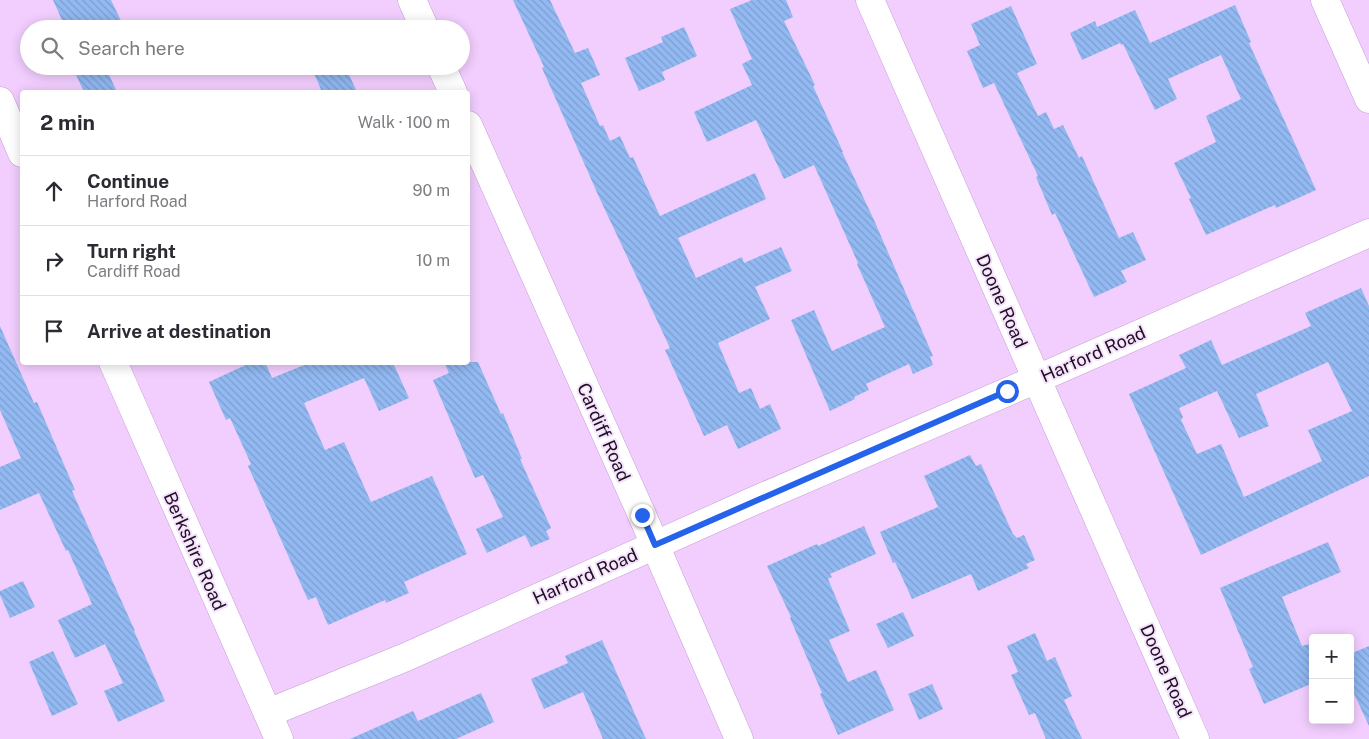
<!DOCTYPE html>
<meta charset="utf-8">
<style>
body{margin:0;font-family:"Public Sans",sans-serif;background:#f2f2f3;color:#2b2b33}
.controls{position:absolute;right:15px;bottom:15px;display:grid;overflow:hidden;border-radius:5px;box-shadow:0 2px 12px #0003}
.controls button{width:45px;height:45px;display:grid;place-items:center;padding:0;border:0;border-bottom:1px solid #e1e1e2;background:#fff;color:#2b2b33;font:25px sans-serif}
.stop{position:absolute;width:15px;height:15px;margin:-11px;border:4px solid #2563eb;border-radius:50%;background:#fff}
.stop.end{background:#2563eb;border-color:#fff;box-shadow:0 1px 5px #0008}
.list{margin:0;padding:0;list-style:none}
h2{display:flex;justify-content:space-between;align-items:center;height:65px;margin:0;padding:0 20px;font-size:21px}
h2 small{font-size:16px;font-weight:400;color:#7c7c81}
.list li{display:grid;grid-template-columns:32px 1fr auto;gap:15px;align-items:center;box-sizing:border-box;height:70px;padding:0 20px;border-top:1px solid #e1e1e2}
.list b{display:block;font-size:19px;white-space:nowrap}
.list p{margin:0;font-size:16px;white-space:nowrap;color:#7c7c81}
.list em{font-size:16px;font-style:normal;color:#7c7c81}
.icon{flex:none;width:28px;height:28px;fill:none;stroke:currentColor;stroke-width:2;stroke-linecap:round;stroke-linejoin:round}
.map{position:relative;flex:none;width:1369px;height:739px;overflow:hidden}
.search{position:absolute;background:#fff;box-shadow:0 2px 12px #0003;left:20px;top:20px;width:450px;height:55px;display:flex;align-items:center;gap:12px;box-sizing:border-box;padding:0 18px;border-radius:28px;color:#7c7c81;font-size:19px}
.panel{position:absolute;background:#fff;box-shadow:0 2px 12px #0003;left:20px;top:90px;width:450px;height:275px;border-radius:5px}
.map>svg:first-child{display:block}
</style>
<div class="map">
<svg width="1369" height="739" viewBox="0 0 1369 739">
<defs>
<pattern id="building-back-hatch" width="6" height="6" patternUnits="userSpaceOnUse" patternTransform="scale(1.25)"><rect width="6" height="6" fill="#92b9f2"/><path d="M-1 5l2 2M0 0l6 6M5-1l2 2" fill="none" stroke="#7d9ecf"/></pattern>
</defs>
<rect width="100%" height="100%" fill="#f2cefe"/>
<g fill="url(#building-back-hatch)" fill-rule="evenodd">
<path d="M53,0H111L125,29H66Z"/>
<path d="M513,0H550L575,53L588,48L600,75L581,83L600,126L603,125L610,141L620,136L630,158L633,157L660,216L755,173L766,199L678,238L696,278L742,257L744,263L781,247L792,271L755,287L770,319L718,343L739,393L751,388L760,409L770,404L781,429L738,449L727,425L704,436L665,350L670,348L599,197L542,68L544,67Z"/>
<path d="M752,0H786L793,17L784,21L815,85L813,86L843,152H842L874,220L933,356L930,357L933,365L913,374L909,364L866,384L869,390L854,397L855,399L830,411L791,320L814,310L832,351L885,327L857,264L858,263L814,165L784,179L756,120L707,142L694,112L752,85L742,64L752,59L730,9Z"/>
<path d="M1235,5L1251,42L1249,43L1316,190L1276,208L1275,205L1206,235L1189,199L1191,198L1174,163L1216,142L1206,116L1241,99L1221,55L1168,79L1177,99L1155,110L1123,44L1121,45L1120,43L1082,60L1070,33L1095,21L1097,27L1135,10L1150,43Z"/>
<path d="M1011,6L1037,64L1017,73L1038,116L1046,112L1054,129L1063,125L1079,158L1082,156L1119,238L1133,232L1146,260L1121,271L1127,282L1094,297L1055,213L1052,215L1036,177L1038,176L994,83L983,88L967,51L980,45L971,24Z"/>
<path d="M684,27L697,56L662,72L665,80L639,91L625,58L663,42L661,37Z"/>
<path d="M72,66H105L117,92H84Z"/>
<path d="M311,66H345L357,92H322Z"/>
<path d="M1361,288L1369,306V476L1201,555L1129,394L1186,368L1179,355L1211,340L1222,365L1311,326L1305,313ZM1328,362L1352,411L1308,430L1322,461L1244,497L1221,444L1197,454L1181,420L1183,417L1179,408L1217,391L1239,438L1269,426L1256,394Z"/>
<path d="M0,326L34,403L37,402L75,490L72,491L135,631H134L165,701L118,722L104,691L123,683L105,644L75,658L58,620L92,604L68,550L66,551L39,493L0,510V467L21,458L0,410Z"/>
<path d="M252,362H265L272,378L312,362H400L394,365L409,398L379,411L364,378L304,403L325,450L344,442L371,502L432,476L467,554L404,582L409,593L386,603L385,600L328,625L316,597L308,600L248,466L251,464L230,418L226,420L209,382Z"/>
<path d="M444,362H478L501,414L503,413L522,459H520L551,528L546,531L550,539L531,547L525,535L487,553L476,529L503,517L483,475L475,478L433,380L449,373Z"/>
<path d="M970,455L976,466L981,464L1013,534L1017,538L1024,535L1035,560L1026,564L1029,568L978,591L971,574L912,599L895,562L893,563L880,532L938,507L924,476Z"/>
<path d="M864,526L876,554L830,574L832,577L828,579L850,631L829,640L848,682L876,670L894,710L838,735L820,694L822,693L790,618L791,617L767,566L817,544L818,546Z"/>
<path d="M1328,542L1341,572L1282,597L1302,646L1309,644L1313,653V683L1264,704L1249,669L1253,667L1220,588Z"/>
<path d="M23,581L35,607L10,618L0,595V591Z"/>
<path d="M903,612L914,636L888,648L876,624Z"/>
<path d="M1035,633L1047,661L1055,657L1072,696L1064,700L1082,739H1046L1035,713L1029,715L1011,675L1018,672L1007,646Z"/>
<path d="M602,640L646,739H603L583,692L544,709L531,679L568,663L565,656Z"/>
<path d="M1369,646V726L1350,685V654Z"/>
<path d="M53,651L78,704L52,716L29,662Z"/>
<path d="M932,684L943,709L919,720L908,694Z"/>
<path d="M481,693L494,722L456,739H350L413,711L418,721Z"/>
</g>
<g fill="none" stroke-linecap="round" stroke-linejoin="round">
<defs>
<g id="minor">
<path d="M412,0L425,29"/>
<path d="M870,0L1195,739"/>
<path d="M1325,0L1369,99"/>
<path d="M441,66L453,92"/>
<path d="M0,101L22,153"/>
<path d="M468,125L642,515L739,739"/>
<path d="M113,362L279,739"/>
<path d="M268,713L406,657L749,503L1037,379L1369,233"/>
</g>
</defs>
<use href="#minor" stroke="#c79cd5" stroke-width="29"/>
<use href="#minor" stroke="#fff" stroke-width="28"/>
</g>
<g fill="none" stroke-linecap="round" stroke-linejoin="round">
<path stroke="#2563eb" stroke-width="6" d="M642,515L655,545L1007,391"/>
</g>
<g text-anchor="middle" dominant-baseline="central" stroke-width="4" stroke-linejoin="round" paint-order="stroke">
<g font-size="18" fill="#1f0f24" stroke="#f5e3fb">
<text transform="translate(1002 301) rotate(66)">Doone Road</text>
<text transform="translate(1093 354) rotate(-24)">Harford Road</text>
<text transform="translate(604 432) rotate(66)">Cardiff Road</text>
<text transform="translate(195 551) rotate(66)">Berkshire Road</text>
<text transform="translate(585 576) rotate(-24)">Harford Road</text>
<text transform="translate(1166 671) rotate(66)">Doone Road</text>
</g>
</g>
</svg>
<div class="controls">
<button>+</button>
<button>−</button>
</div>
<div class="stop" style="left:1007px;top:391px"></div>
<div class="stop end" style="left:642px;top:515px"></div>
<div class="search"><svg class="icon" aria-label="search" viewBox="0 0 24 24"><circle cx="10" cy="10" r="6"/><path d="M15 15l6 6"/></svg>Search here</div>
<section class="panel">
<h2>2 min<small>Walk · 100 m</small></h2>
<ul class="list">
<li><svg class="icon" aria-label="ahead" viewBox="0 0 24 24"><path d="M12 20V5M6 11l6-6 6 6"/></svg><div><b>Continue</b><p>Harford Road</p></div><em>90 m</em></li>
<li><svg class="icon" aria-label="right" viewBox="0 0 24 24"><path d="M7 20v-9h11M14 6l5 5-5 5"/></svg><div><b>Turn right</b><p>Cardiff Road</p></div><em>10 m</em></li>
<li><svg class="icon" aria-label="arrive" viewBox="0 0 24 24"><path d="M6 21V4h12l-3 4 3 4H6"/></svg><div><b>Arrive at destination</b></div></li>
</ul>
</section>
</div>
